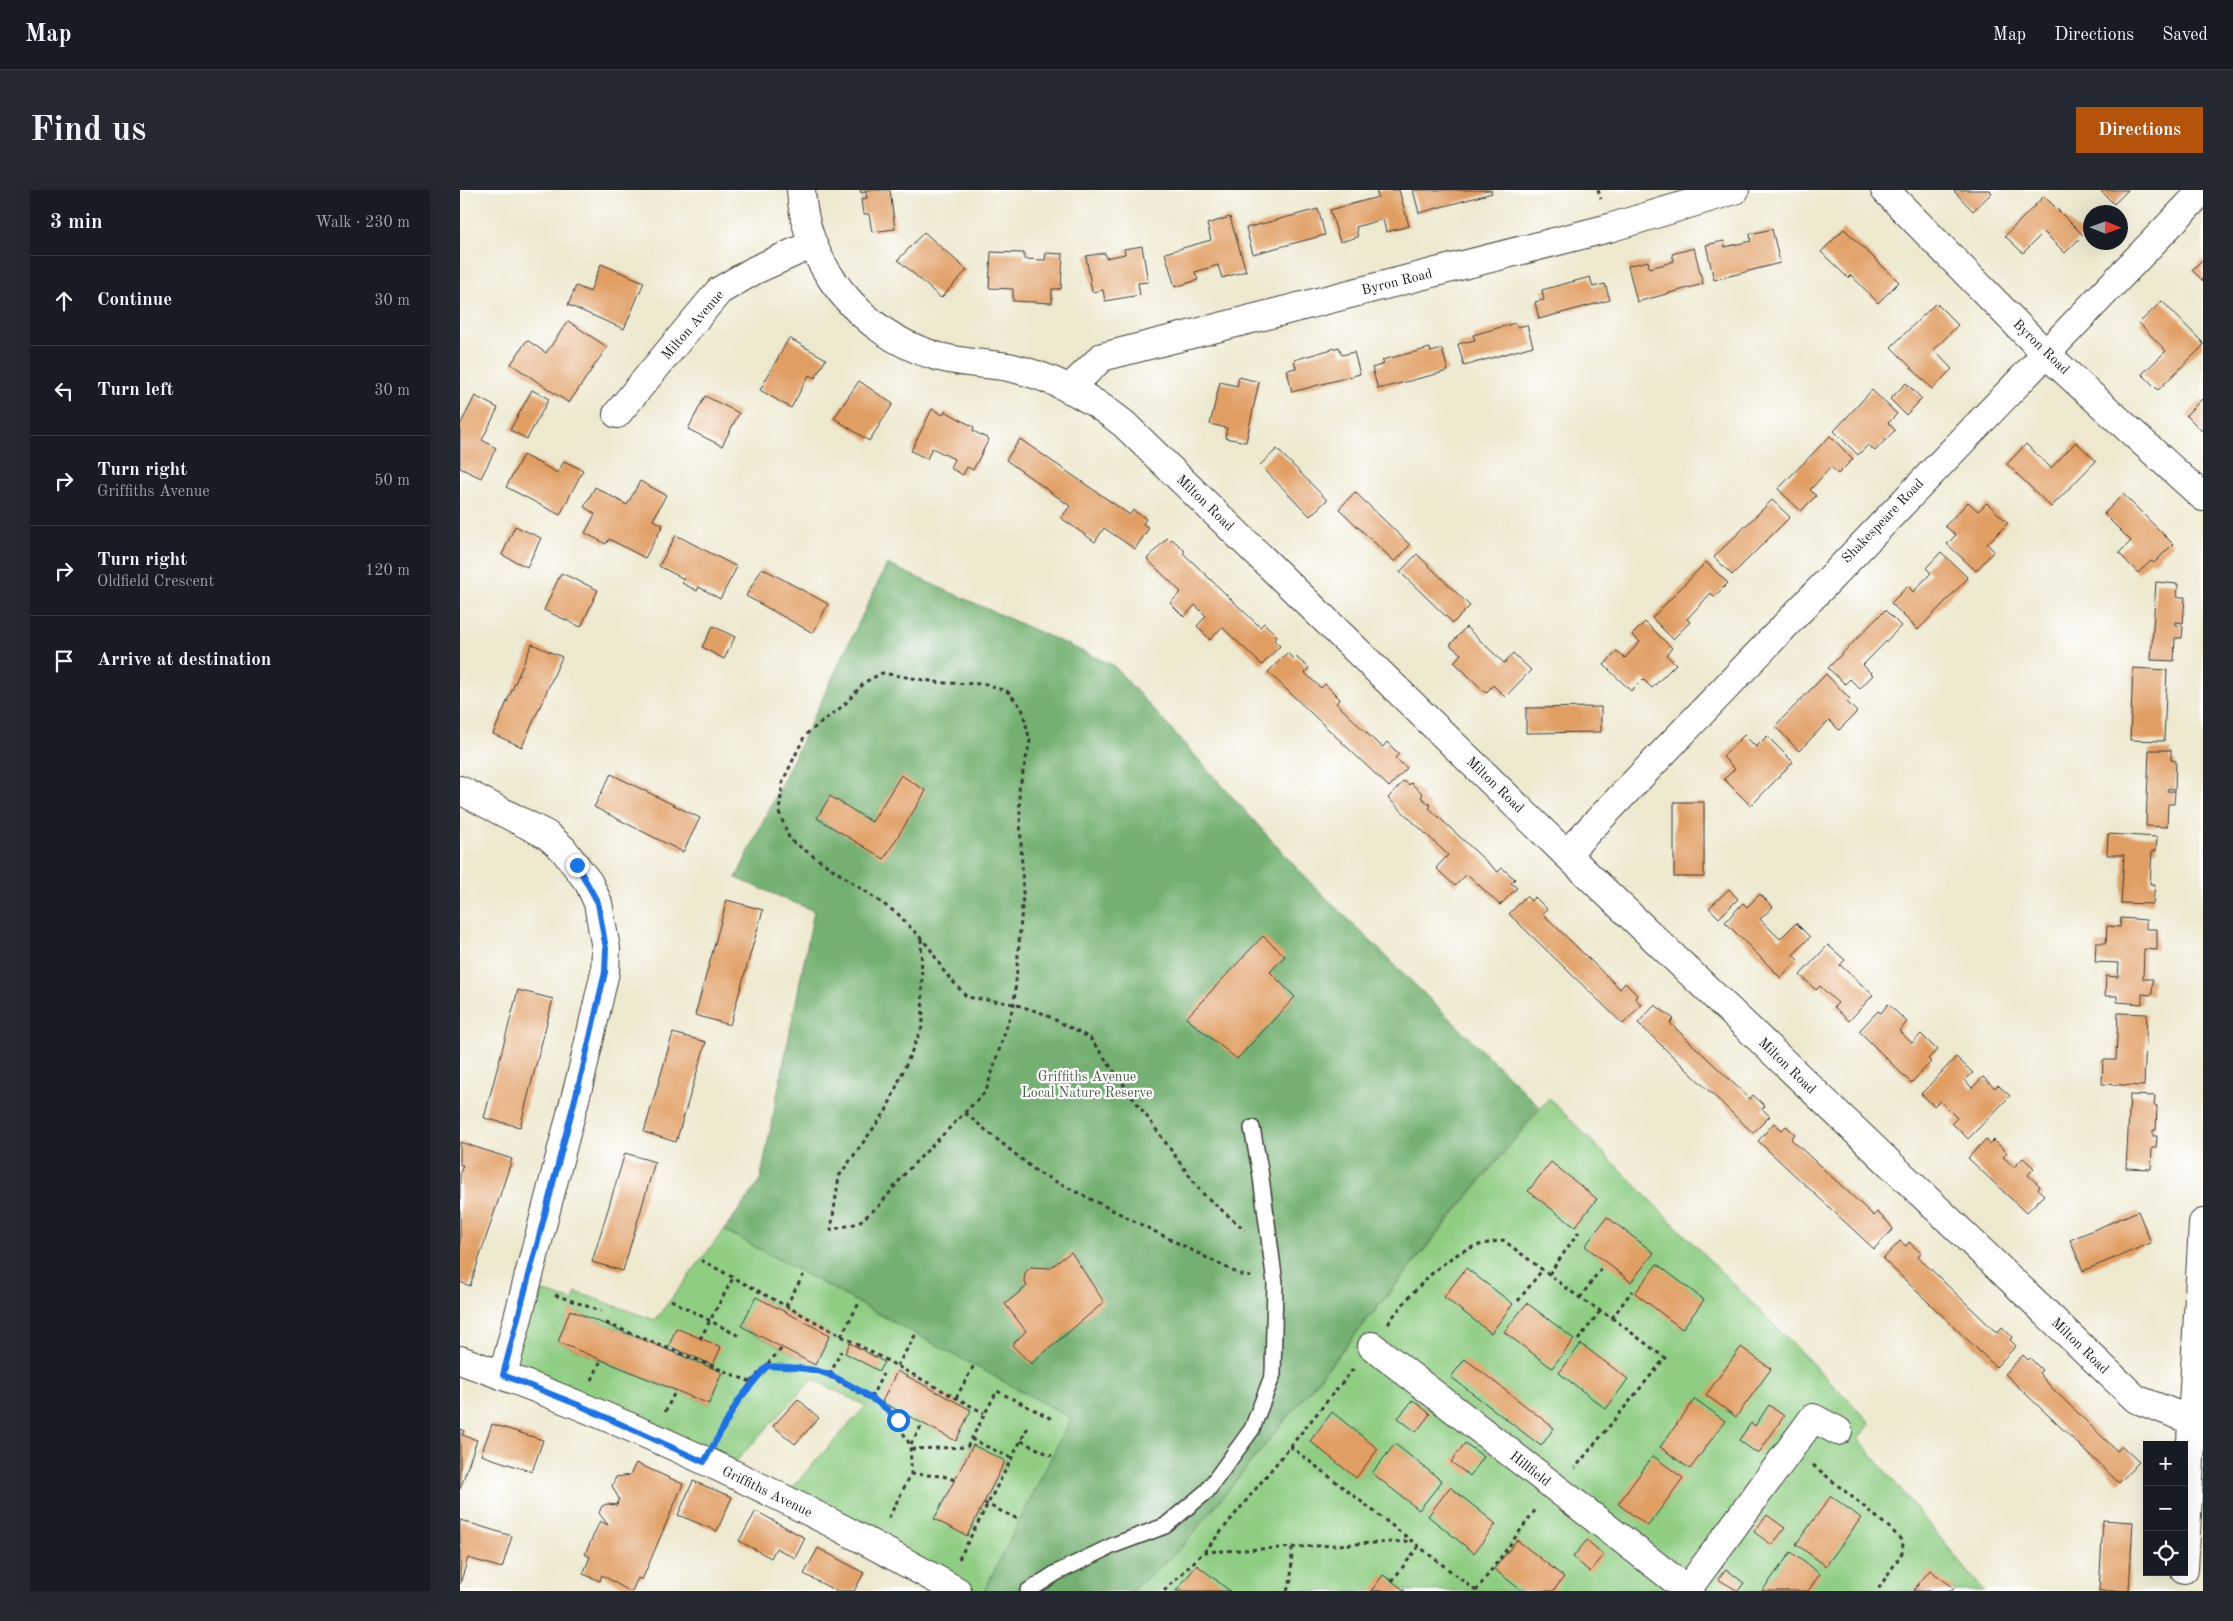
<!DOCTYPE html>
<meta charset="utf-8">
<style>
body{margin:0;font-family:"Old Standard TT",serif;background:#242831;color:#f1f3f6}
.controls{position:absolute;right:15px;bottom:15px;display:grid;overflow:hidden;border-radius:0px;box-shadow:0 5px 20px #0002}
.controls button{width:45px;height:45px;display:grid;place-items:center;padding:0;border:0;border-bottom:1px solid #363941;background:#171b24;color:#f1f3f6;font:25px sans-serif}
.compass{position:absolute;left:1623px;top:15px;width:45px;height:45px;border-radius:50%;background:#171b24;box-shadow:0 5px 20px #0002;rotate:91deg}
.stop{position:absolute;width:15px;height:15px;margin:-11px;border:4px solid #1a73e8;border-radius:50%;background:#fff}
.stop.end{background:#1a73e8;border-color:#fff;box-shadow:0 1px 5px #0008}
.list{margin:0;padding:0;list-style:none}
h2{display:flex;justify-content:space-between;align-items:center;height:65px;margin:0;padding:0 20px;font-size:21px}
h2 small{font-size:16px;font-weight:400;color:#9ea1a6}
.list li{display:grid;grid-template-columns:32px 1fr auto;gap:15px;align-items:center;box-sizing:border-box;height:90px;padding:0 20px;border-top:1px solid #363941}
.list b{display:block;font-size:19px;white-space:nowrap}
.list p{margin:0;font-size:16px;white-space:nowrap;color:#9ea1a6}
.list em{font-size:16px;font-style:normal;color:#9ea1a6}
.icon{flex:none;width:28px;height:28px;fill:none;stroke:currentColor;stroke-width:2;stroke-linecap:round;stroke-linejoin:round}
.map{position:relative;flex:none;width:1743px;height:1401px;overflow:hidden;border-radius:0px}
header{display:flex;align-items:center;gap:30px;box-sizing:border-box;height:70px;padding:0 25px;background:#171b24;border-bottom:1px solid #363941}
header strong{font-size:24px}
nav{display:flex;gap:28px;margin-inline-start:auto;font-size:18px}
.intro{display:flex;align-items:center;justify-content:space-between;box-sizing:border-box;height:120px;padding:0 30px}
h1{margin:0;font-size:35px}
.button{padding:12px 22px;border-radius:0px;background:#b45309;color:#fff;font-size:18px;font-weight:700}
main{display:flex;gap:30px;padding:0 30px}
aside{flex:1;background:#171b24;border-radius:0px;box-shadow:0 5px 20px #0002}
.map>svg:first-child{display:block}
</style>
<header>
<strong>Map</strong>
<nav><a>Map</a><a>Directions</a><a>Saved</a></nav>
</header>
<div class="intro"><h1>Find us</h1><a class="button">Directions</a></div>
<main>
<aside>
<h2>3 min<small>Walk · 230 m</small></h2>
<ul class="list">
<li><svg class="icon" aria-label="ahead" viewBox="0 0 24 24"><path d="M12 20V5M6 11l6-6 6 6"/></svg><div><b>Continue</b></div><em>30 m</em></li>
<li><svg class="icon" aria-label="left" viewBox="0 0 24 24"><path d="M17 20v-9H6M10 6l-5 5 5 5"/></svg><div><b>Turn left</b></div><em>30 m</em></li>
<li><svg class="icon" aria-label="right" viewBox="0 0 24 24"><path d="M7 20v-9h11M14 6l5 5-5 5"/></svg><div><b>Turn right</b><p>Griffiths Avenue</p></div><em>50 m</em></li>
<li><svg class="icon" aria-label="right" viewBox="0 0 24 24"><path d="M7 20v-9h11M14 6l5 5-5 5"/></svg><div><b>Turn right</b><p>Oldfield Crescent</p></div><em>120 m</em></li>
<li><svg class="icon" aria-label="arrive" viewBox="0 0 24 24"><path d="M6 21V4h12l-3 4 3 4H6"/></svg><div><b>Arrive at destination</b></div></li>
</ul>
</aside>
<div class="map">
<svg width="1743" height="1401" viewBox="0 0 1743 1401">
<rect width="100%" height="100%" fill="#fff"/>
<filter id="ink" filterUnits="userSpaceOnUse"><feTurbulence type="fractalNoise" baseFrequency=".02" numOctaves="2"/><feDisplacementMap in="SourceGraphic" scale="10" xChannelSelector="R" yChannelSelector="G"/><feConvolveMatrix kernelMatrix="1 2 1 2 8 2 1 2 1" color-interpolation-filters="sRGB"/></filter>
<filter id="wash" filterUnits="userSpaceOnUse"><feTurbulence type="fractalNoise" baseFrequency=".0096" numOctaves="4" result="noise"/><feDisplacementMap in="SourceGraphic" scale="20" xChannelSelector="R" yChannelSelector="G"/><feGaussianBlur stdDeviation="1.12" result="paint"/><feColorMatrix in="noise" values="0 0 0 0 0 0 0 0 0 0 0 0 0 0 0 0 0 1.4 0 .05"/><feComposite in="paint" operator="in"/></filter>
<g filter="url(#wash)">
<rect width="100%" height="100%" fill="#ede8ce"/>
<g fill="#8fcd83" stroke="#567450" fill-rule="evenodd">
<path d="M1089,908L1411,1233L1398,1248L1524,1401H672L721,1358Z"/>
<path d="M264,1040L611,1228L524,1401H497L322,1308L406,1216L353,1189L266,1282L43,1185L67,1096L113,1111L116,1102L195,1130ZM297,1107L370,1145L355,1175L281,1137ZM111,1120L262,1182L249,1214L98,1152ZM438,1182L511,1220L496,1250L422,1212ZM513,1255L545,1272L507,1345L475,1329Z"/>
</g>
<path fill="#73b071" stroke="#486646" d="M427,374L653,475L845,687L1080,917L721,1358L672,1401H524L611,1228L264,1040L300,991L354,721L276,688Z"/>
<g id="blocks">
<g fill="#e19e64">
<path d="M400,0H430L435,39L412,42L409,24H403L401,9L407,8L406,2L401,3Z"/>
<path d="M916,0H939L949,36L926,42L923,29L896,37L898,47L880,52L870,20L918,7Z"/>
<path d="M953,0H1031L1032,3L959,23Z"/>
<path d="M1493,0H1529L1532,3L1513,21Z"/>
<path d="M1640,0H1668L1654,14Z"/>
<path d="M1584,6L1623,45L1605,63L1584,42L1563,63L1545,46Z"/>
<path d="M858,19L865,45L793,64L786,38Z"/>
<path d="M770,27L786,81L762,88L758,75L735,82L738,90L715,97L705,63L751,50L747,34Z"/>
<path d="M1312,39L1320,73L1254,90L1246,55L1264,51L1265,57L1291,51L1290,44Z"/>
<path d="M1384,39L1439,92L1418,113L1391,85L1388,88L1361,62Z"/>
<path d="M464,42L507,80L481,108L438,70Z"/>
<path d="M682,56L688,92L678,93L680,105L645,111L643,100L632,102L626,66L645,63L646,68L665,64L664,59Z"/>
<path d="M1234,58L1243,94L1177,112L1168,76L1188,71L1189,78L1202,75L1214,71L1212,64Z"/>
<path d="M531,62L564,63V69L585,70L586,63L603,64L601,99H592V113L553,111V99L529,98Z"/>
<path d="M1743,69V91L1732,80Z"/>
<path d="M141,74L184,92L164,139L108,115L116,96L130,102Z"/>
<path d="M1130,87L1133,97L1145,94L1150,110L1079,129L1075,112L1084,110L1082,100Z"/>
<path d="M1702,111L1743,153V156L1698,200L1682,184L1706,161L1679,133Z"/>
<path d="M1476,113L1498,135L1474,160L1492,179L1472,199L1431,157Z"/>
<path d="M108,131L147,157L109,213L51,174L67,150L86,163Z"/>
<path d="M1055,133L1057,137L1067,135L1073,156L1004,176L998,154L1015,150L1013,145Z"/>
<path d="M329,148L366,169L355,188L349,185L331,218L300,200Z"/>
<path d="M879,157L882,165L894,162L900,184L832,202L827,180L836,178L834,170Z"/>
<path d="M970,158L971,162L982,159L988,181L918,199L912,178L924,174L922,170Z"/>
<path d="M779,187L799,192L786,252L765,248L767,238L750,234L760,192L777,196Z"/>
<path d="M399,191L433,214L409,251L374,228Z"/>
<path d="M1446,193L1462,209L1446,225L1430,209Z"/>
<path d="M72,200L89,209L67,249L50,240Z"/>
<path d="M1412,200L1437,224L1428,233L1435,240L1415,261L1408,255L1398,265L1374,241Z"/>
<path d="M15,206L38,218L22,250L36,258L21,288L0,278V235Z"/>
<path d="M245,206L279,223L262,256L228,239Z"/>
<path d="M1743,208V242L1726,225Z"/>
<path d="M472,219L483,225L485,221L501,230L514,237L513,241L529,249L513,280L507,277L503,285L490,278L494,269L472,258L467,269L451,261Z"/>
<path d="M1370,246L1393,269L1378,284L1371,277L1350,300L1356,306L1341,321L1318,299Z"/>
<path d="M560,249L670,325L673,320L686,329L683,334L689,338L675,359L644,338L635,352L601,328L610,316L546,270Z"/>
<path d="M1616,252L1636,271L1591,317L1547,274L1566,254L1591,278Z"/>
<path d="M817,259L867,310L850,326L800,275Z"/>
<path d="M63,265L98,283L104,271L123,280L100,325L46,297Z"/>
<path d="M180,291L206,305L193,330L203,335L185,368L149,349L146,354L125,343L135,324L124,317L135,297L167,315Z"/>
<path d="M895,302L950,355L935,372L879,319Z"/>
<path d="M1663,304L1713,354L1694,373L1691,371L1678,383L1659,363L1671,351L1644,324Z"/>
<path d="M1312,310L1330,327L1272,385L1254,367Z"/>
<path d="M1508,312L1518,321L1527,313L1548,333L1527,354L1534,361L1516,381L1487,354L1496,345L1485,336Z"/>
<path d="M55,336L81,348L67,377L42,365Z"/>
<path d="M216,345L277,377L260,409L239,397L237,401L222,393L224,389L199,376Z"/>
<path d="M707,348L710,351L712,349L725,361L723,363L800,437L804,433L817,446L814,450L820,456L802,475L762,437L750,450L737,436L746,426L735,415L724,427L710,413L721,402L687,369Z"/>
<path d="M1481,362L1508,388L1458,440L1431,413L1448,396L1453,402L1471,383L1466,378Z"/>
<path d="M957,364L1010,416L993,433L940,382Z"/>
<path d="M1246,372L1268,393L1254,407L1251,403L1227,429L1230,432L1213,449L1192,428Z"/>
<path d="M302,378L368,414L353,443L286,406Z"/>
<path d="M101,383L138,400L121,437L84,420Z"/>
<path d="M1696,392L1718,394L1717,407H1725L1723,433L1716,432V435L1723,436L1722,448H1715L1714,471L1691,470Z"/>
<path d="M1425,420L1441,436L1403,475L1413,485L1400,499L1390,489L1385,494L1368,478Z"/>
<path d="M1185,432L1212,458L1206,465L1216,474L1192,498L1183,489L1171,501L1144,475L1157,461L1165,468L1180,452L1172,445Z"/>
<path d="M253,436L275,447L264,469L242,457Z"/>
<path d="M1006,437L1044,473L1053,463L1071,480L1045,507L1033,495L1026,503L994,472L1001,464L990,455Z"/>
<path d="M72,454L102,467L62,557L33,544Z"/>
<path d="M827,463L834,469L836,467L849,478L845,483L861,498L865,494L880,509L876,513L915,551L923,557L927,552L939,564L935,568L947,578L929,597L808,482Z"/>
<path d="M1673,478L1707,480L1704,551L1670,550Z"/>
<path d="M1366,484L1390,509L1387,512L1397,522L1379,540L1369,530L1339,561L1315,536Z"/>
<path d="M1141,517V542L1066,543V518Z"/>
<path d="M1284,545L1296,557L1307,546L1333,572L1291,616L1264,589L1275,579L1263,567Z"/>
<path d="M1689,560H1711V570L1716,571L1715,599L1708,598L1707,601H1715L1714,614H1708L1707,637L1686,636Z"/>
<path d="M151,584L240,628L223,662L134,617Z"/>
<path d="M441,585L466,601L424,669L357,628L370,606L412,632Z"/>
<path d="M944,591L949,595L951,593L963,604L961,607L971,616L969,618L1029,674L1038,682L1042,678L1055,689L1051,693L1057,698L1040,715L1007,684L995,696L976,678L988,665L928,608Z"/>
<rect x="1214" y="612" width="30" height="75"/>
<path d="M1648,644L1697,647L1696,661H1692L1690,694H1695L1693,714L1661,713L1664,665H1647Z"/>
<path d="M1269,699L1278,709L1259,728L1249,718Z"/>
<path d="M1300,704L1313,717L1300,729L1320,749L1336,733L1350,747L1333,765L1338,770L1321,788L1265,732L1283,713L1287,717Z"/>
<path d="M1066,706L1071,711L1075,707L1087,719L1083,724L1160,799L1165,793L1177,805L1175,808L1181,815L1163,834L1049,724Z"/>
<path d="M267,710L303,720L270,835L235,825Z"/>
<path d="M1661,728L1686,730V739H1697V760L1684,759L1683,789H1693L1692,805L1682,804V814L1657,812V806H1645L1646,786L1658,787L1659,773L1635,772L1636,753H1646L1647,736L1660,737Z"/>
<path d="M803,746L825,766L810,782L835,807L777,869L726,828Z"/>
<path d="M1368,755L1385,770L1380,775L1413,805L1389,831L1374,817L1378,813L1368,804L1360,796L1356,800L1340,785Z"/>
<path d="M58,800L93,809L60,937L24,928Z"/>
<path d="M1428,814L1447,832L1439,841L1452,853L1461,844L1477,860L1468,869L1471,872L1451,893L1399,841L1418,821L1421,823Z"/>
<path d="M1195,815L1214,829L1210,833L1290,909L1293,905L1305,916L1302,919L1310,926L1293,943L1178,833Z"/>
<path d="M1658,823L1687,824L1684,896L1642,894L1643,870H1656Z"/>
<path d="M213,843L246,852L216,952L184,942Z"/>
<path d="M1496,867L1513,883L1505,890L1512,898L1523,887L1535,898L1538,895L1550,906L1508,949L1492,933L1497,928L1480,911L1474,916L1461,904Z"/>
<path d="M1670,905L1695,906L1694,915L1697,916L1696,940H1693V946H1697L1696,958H1692L1691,979L1666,978Z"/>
<path d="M1314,933L1322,940L1326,936L1335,944L1331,949L1414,1026L1417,1022L1428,1032L1433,1039L1414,1059L1298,951Z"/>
<path d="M1526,949L1530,954L1534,950L1547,963L1543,967L1554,977L1563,968L1574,978L1568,985L1580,996L1578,999L1584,1005L1566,1023L1508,968Z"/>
<path d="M0,952L52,969L10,1096L0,1092V983L3,975H0Z"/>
<path d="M165,963L195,972L163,1081L132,1072Z"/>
<path d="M1091,972L1137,1009L1115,1037L1068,1001Z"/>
<path d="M1678,1021L1691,1053L1623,1081L1610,1050Z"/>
<path d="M1147,1027L1194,1063L1171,1092L1125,1056Z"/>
<path d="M1440,1051L1446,1056L1449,1052L1461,1063L1458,1067L1537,1143L1542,1137L1552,1147L1550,1150L1556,1156L1536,1177L1423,1069Z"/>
<path d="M611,1062L644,1112L571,1174L552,1155L566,1141L545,1114L567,1096L564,1091L565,1083L571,1077L590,1078Z"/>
<path d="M1197,1074L1244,1110L1222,1139L1175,1103Z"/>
<path d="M1006,1078L1053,1114L1031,1143L984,1107Z"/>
<path d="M296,1107L370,1145L355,1175L281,1136Z"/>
<path d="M1067,1113L1114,1149L1092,1178L1044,1142Z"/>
<path d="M110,1120L262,1182L249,1214L98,1152Z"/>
<path d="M216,1138L261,1157L253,1175L209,1156Z"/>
<path d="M390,1153L424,1172L419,1181L385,1163Z"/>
<path d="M1121,1154L1168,1189L1146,1219L1099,1183Z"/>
<path d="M1281,1157L1311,1179L1276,1227L1246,1205Z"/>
<path d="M1563,1165L1568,1170L1570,1168L1582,1180L1579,1183L1590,1196L1657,1261L1662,1256L1679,1272L1659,1293L1545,1184Z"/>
<path d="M1005,1169L1094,1238L1081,1256L991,1187Z"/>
<path d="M437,1181L511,1220L496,1251L422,1212Z"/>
<path d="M338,1209L359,1228L335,1254L313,1236Z"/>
<path d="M1235,1209L1265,1231L1230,1279L1200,1257Z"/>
<path d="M953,1210L970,1224L956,1242L938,1228Z"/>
<path d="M1309,1215L1324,1226L1298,1264L1279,1250L1291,1233L1295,1236Z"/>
<path d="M872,1222L918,1259L896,1288L850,1251Z"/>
<path d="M32,1234L83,1250L72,1282L21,1265Z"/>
<path d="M0,1239L4,1241L2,1245L17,1250L0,1299Z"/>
<path d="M1005,1253L1024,1267L1010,1286L991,1272Z"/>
<path d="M935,1254L982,1291L959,1320L912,1283Z"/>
<path d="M513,1255L545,1271L507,1346L474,1329Z"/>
<path d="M1193,1266L1223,1288L1188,1336L1158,1314Z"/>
<path d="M176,1273L223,1294L182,1390L178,1388L172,1401H169L142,1385L140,1391L123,1384L130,1367L125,1364L140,1331L148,1335L139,1323L142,1316L147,1314L157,1315L159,1309L152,1296L156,1287L170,1285Z"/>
<path d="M233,1291L272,1307L257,1341L218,1325Z"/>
<path d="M990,1297L1036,1334L1014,1363L968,1326Z"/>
<path d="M1371,1306L1401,1328L1366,1376L1336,1354Z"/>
<path d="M296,1321L345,1348L335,1368L316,1358L311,1368L279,1351Z"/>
<path d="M1307,1325L1325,1338L1312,1355L1294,1342Z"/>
<path d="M0,1330L52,1346L42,1378L8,1368L0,1394Z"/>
<path d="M1643,1330L1673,1332L1669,1401H1639Z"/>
<path d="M1057,1350L1104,1387L1093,1401H1062L1034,1379Z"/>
<path d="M1127,1350L1144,1365L1130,1382L1113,1367Z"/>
<path d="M358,1358L404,1383L394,1401H376L344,1384Z"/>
<path d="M1331,1362L1360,1384L1348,1401H1302Z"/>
<path d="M737,1375L770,1401H716Z"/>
<path d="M1266,1379L1284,1393L1278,1401L1258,1389Z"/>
<path d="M1470,1380L1494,1398L1492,1401H1453Z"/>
<path d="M923,1385L932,1391L945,1401H911Z"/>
</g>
</g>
</g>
<g filter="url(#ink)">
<use href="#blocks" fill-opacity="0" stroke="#3b3b37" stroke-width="1"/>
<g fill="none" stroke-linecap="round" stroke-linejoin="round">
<defs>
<path id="lane" d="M568,1401L596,1383L654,1355L705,1336L747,1301L792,1239L813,1184L815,1093L800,980L792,938"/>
<g id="street">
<path d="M341,0C345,76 402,143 473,165C497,173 523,173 548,177C590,186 630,207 664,234L1106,664L1676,1209L1734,1231"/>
<path d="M1425,0L1585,163L1743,307"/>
<path d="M609,199L642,167L1149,38L1275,0"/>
<path d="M157,224L259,101L295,80L353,54"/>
<path d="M0,600L87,645L103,659L129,693L138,713L146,759L145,782L122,882L43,1185"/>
<path d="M1106,664L1743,0"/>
<path d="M912,1156L1229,1401"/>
<path d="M0,1170C172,1231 338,1311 497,1401"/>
<path d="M1724,1379L1743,1033"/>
<path d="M1227,1400L1353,1228L1378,1241"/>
</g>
</defs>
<use href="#lane" stroke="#3b3b37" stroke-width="18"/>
<use href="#street" stroke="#3b3b37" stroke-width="30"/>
<g stroke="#3b3b37" stroke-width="3" stroke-dasharray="4 4" stroke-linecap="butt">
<path d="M1138,0L1141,9"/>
<path d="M461,749L463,835L426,921L379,986L371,1040L398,1033L419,1016L447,981L526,901L554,814L563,704L559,600L570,551L562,518L548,502L526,494L482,493L422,483L405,492L384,515L345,545L323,591L319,622L330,650L438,724L469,757L485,783L507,807L554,814L582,823L630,848L742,1003L785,1040"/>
<path d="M505,923L577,982L781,1085L792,1087"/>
<path d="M241,1070L524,1223"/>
<path d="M1089,1084L1119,1042"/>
<path d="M95,1105L141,1121"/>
<path d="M1120,1108L1142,1077"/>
<path d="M211,1110L279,1146"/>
<path d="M1058,1111L1083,1079"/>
<path d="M326,1116L344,1084"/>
<path d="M1152,1128L1172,1101"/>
<path d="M146,1133L291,1192"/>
<path d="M928,1133C949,1106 982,1066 1016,1056C1025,1053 1034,1052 1043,1050L1120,1108L1152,1128L1205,1168L1115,1278"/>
<path d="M381,1146L399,1113"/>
<path d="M240,1149L273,1088"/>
<path d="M1118,1150L1141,1120"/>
<path d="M307,1176L360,1181L430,1220L450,1255L451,1272V1284L428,1329"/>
<path d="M437,1176L456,1144"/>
<path d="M370,1185L381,1161"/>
<path d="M132,1190L141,1170"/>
<path d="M411,1208L423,1184"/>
<path d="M496,1208L514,1175"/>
<path d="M205,1222L216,1200"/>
<path d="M258,1246L291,1192L322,1158"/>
<path d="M511,1249L551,1268"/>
<path d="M561,1251L592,1266"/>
<path d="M451,1254L463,1233"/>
<path d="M830,1256L1016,1401"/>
<path d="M451,1259L507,1257L537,1201L592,1229"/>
<path d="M1353,1275L1431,1339L1443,1352L1442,1363L1417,1401"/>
<path d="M451,1284L483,1286L495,1290"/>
<path d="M524,1313L560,1330"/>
<path d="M744,1362L952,1351"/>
<path d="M499,1369L568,1237"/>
<path d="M932,1391L959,1356"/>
<path d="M704,1401L746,1360L894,1178"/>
<path d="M827,1401L831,1390L832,1358"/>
<path d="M1016,1401L1076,1319"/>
</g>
<use href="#lane" stroke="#fff" stroke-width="15"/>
<use href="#street" stroke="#fff" stroke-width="28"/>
</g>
</g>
<g fill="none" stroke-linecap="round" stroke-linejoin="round" filter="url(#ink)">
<path stroke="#1a73e8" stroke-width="6" d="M117,675L138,713L146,759L145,782L122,882L43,1185L121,1216L244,1272L278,1211L307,1176C324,1177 341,1177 358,1181C378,1186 425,1214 438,1230"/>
</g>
<g text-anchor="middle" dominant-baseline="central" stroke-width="4.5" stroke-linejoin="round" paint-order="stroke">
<g font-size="14" fill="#1c1c1c" stroke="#fff">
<text transform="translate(937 92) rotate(-14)">Byron Road</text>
<text transform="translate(233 135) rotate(-49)">Milton Avenue</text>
<text transform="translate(1581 157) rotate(44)">Byron Road</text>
<text transform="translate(745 313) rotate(44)">Milton Road</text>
<text transform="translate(1423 331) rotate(-46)">Shakespeare Road</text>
<text transform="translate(1035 595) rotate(44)">Milton Road</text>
<text transform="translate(1327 876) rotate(44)">Milton Road</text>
<text transform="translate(1620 1156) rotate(44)">Milton Road</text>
<text transform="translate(1070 1279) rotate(38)">Hillfield</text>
<text transform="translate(307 1302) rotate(26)">Griffiths Avenue</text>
</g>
<g font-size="14" fill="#4a6345" stroke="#fff">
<text x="627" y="887">Griffiths Avenue<tspan x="627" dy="16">Local Nature Reserve</tspan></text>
</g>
</g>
</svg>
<div class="controls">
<button>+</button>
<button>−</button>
<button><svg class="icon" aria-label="locate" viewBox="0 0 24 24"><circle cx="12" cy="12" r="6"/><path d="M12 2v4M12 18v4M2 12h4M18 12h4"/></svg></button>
</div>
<svg class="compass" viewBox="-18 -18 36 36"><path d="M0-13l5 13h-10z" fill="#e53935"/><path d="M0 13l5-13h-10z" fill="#9ea1a6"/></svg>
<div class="stop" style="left:438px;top:1230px"></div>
<div class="stop end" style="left:117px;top:675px"></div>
</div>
</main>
